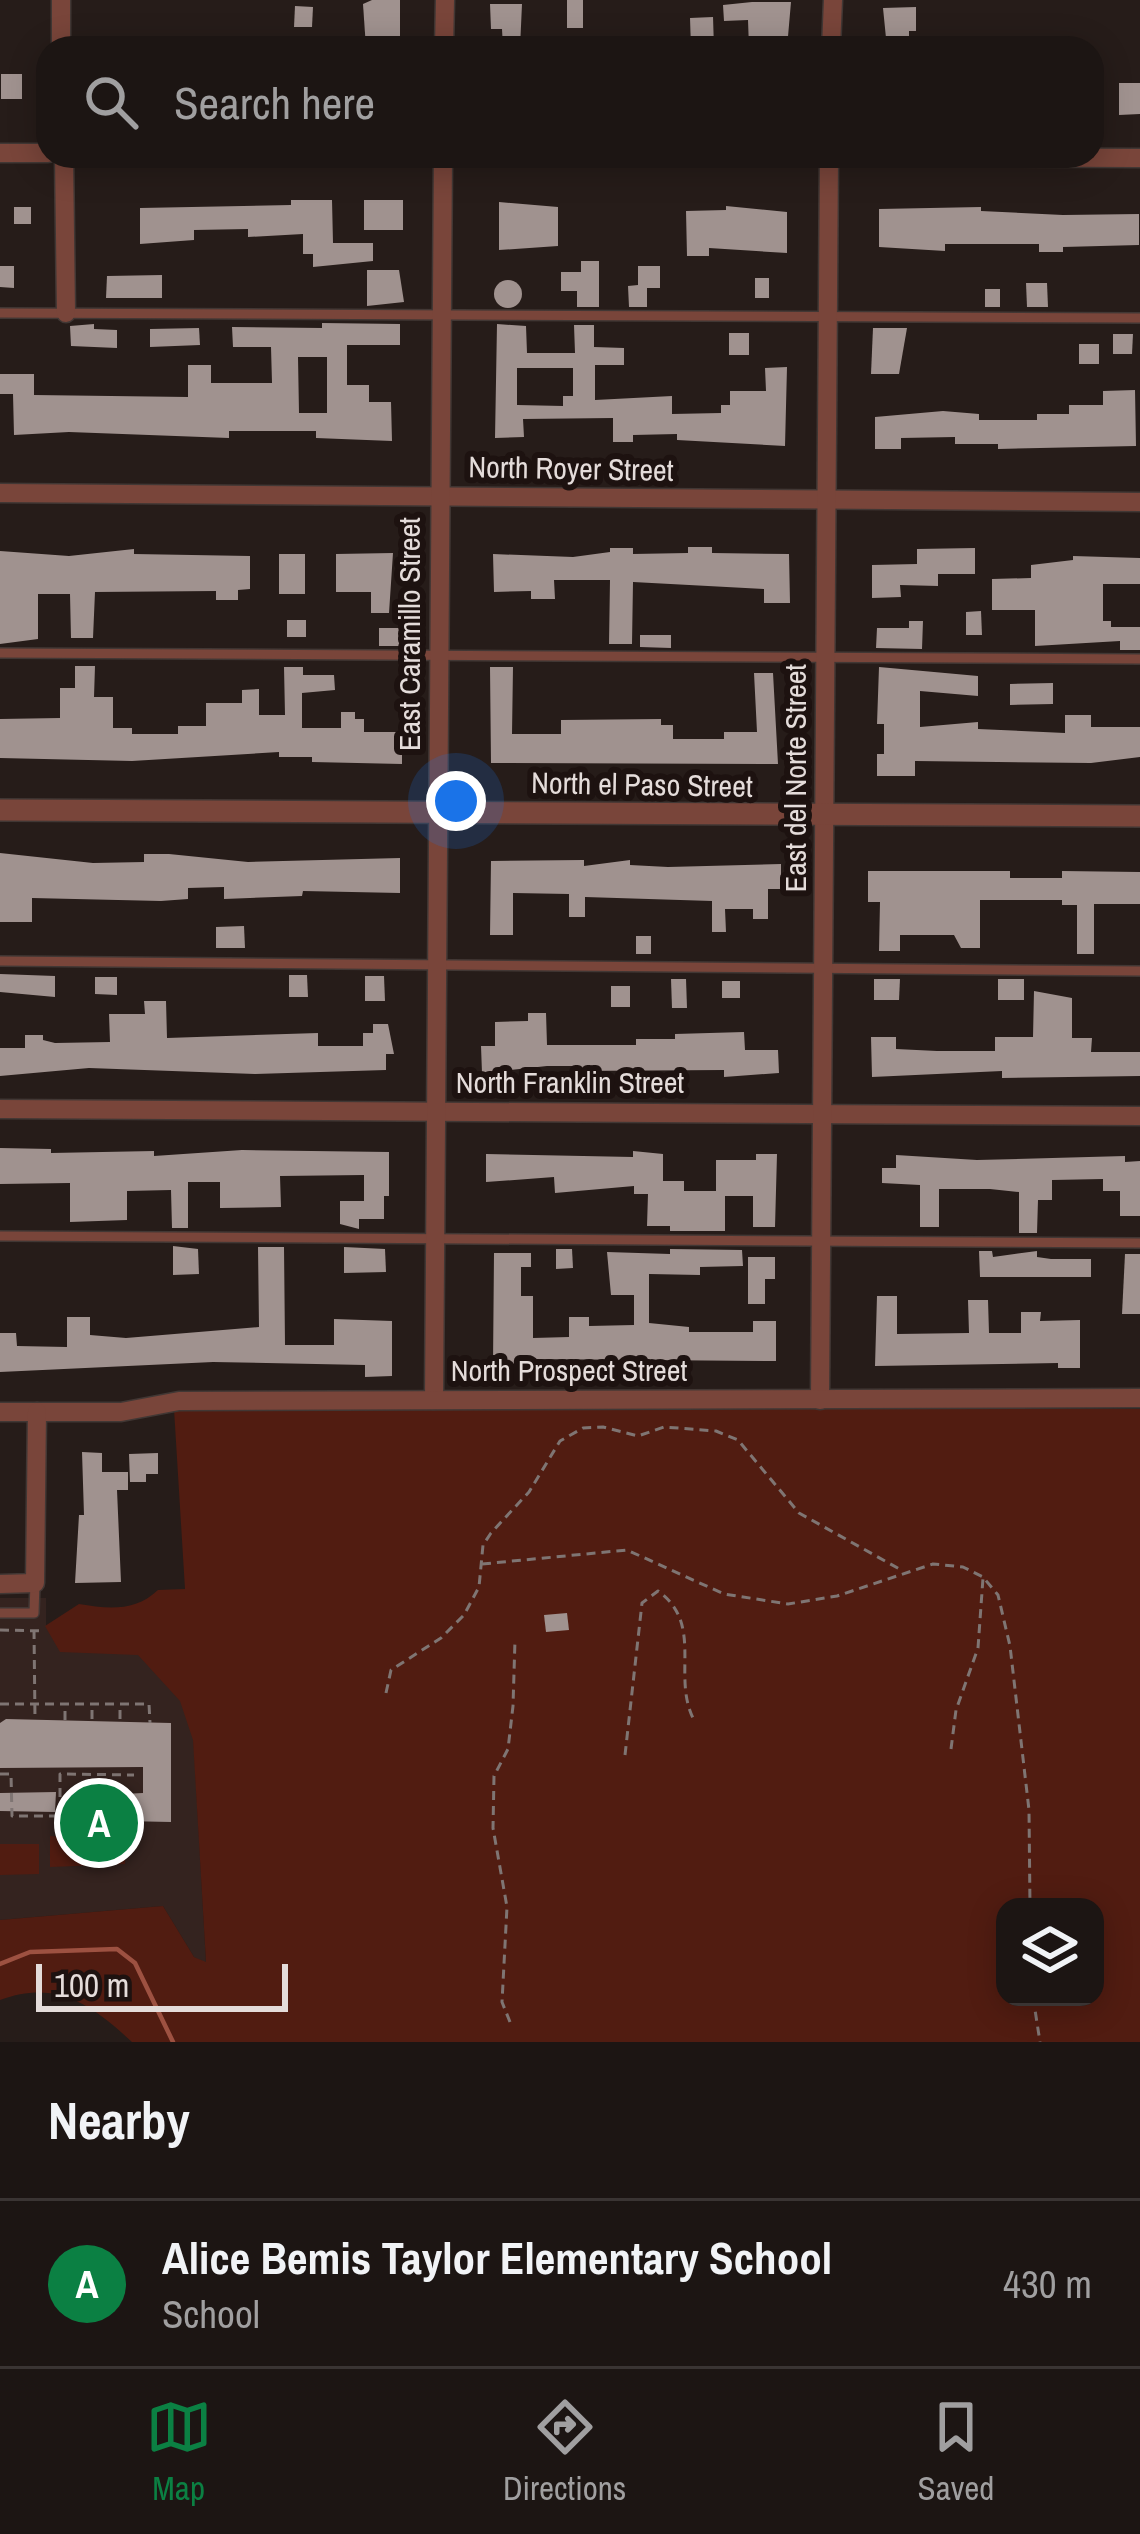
<!DOCTYPE html>
<style>
body{margin:0;font-family:"Archivo Narrow",sans-serif;background:#292221;color:#f1f3f6}
.controls{position:absolute;right:36px;bottom:36px;display:grid;overflow:hidden;border-radius:24px;box-shadow:0 6px 30px #0003}
.controls button{width:108px;height:108px;display:grid;place-items:center;padding:0;border:0;border-bottom:3px solid #3a3433;background:#1c1513;color:#f1f3f6;font:60px sans-serif}
.scale{position:absolute;left:36px;bottom:30px;width:252px;box-sizing:border-box;padding-left:12px;border:6px solid #e4dcda;border-top:0;font-size:33px;line-height:42px;white-space:nowrap;color:#e4dcda;-webkit-text-stroke:9px #1d1210;paint-order:stroke}
.you{position:absolute;left:456px;top:801px;width:42px;height:42px;margin:-30px;border:9px solid #fff;border-radius:50%;background:#1a73e8;box-shadow:0 0 0 18px #1a73e833}
.badge{display:grid;place-items:center;width:78px;height:78px;border-radius:50%;background:#0b8043;color:#fff;font-size:39px;font-weight:700}
.pin{position:absolute;translate:-50% -50%;border:6px solid #fff;box-shadow:0 3px 12px #0006}
.list{margin:0;padding:0;list-style:none}
h2{display:flex;justify-content:space-between;align-items:center;height:156px;margin:0;padding:0 48px;font-size:51px}
h2 small{font-size:39px;font-weight:400;color:#a09fa0}
.list li{display:grid;grid-template-columns:78px 1fr auto;gap:36px;align-items:center;box-sizing:border-box;height:168px;padding:0 48px;border-top:3px solid #3a3433}
.list b{display:block;font-size:45px;white-space:nowrap}
.list p{margin:0;font-size:39px;white-space:nowrap;color:#a09fa0}
.list em{font-size:39px;font-style:normal;color:#a09fa0}
.icon{flex:none;width:66px;height:66px;fill:none;stroke:currentColor;stroke-width:2;stroke-linecap:round;stroke-linejoin:round}
.map{position:relative;flex:none;width:1140px;height:2042px;overflow:hidden}
.search{position:absolute;background:#1c1513;box-shadow:0 6px 30px #0003;left:36px;right:36px;top:36px;height:132px;display:flex;align-items:center;gap:30px;box-sizing:border-box;padding:0 42px;border-radius:36px;color:#a09fa0;font-size:45px}
.sheet{height:324px;background:#1c1513}
nav{display:flex;justify-content:space-around;align-items:center;box-sizing:border-box;height:168px;border-top:3px solid #3a3433;background:#1c1513;font-size:33px;color:#a09fa0}
nav a{display:grid;justify-items:center;gap:6px}
nav .on{color:#0b8043}
.map>svg:first-child{display:block}
</style>
<div class="map">
<svg width="1140" height="2042" viewBox="0 0 1140 2042">
<rect width="100%" height="100%" fill="#261c19"/>
<path fill="#34231f" d="M0,1598H46V1626L187,1624L206,1963L194,1957L163,1906L0,1920Z"/>
<g fill="#511c11" fill-rule="evenodd">
<path d="M174,1409H1140V2042H132C92,2005 57,1979 0,2000V1920L163,1906L194,1957L206,1962L193,1740L180,1701L138,1655L60,1652L45,1626L79,1604C108,1609 135,1612 158,1590L185,1589ZM1005,1907H1095V1997H1005Z"/>
<path d="M50,1836L126,1842L125,1864L50,1867Z"/>
<path d="M0,1844H39V1874L0,1875Z"/>
</g>
<g fill="none" stroke-linecap="round" stroke-linejoin="round">
<path stroke="#9d5141" stroke-width="4.5" d="M0,1964L30,1952L117,1949L135,1963L173,2042"/>
</g>
<g fill="#a0928f" fill-rule="evenodd">
<path d="M372,0H400V48H366L363,4Z"/>
<rect x="567" y="0" width="16" height="28"/>
<path d="M752,2H791L787,48H749L748,20L724,21L723,5Z"/>
<path d="M490,4H522L520,48H503L502,29H491Z"/>
<path d="M295,6L313,7L312,27H294Z"/>
<path d="M916,7V31H909V48H887L883,8Z"/>
<path d="M713,17L714,48H691L690,18Z"/>
<rect x="1" y="74" width="21" height="25"/>
<path d="M1119,83H1140V114L1119,115Z"/>
<path d="M291,200H332L333,243H373V261L313,267V254H303V234L248,237V229L194,230V240L140,244V208L291,205Z"/>
<rect x="364" y="200" width="39" height="30"/>
<path d="M499,202L558,207V246L499,250Z"/>
<path d="M726,206L787,212V253L709,248V256H687L686,211L726,210Z"/>
<rect x="14" y="207" width="17" height="17"/>
<path d="M981,207V211L1063,215L1139,214V245L1063,247V252H1039V244H945V251L879,247V209Z"/>
<path d="M581,261H599V307H577V291H561V272H581Z"/>
<path d="M0,266H14V288L0,287Z"/>
<path d="M638,266H660V288H647V307H629L628,286L638,285Z"/>
<path d="M367,270H399L404,302L367,306Z"/>
<path d="M162,275V298H106L107,276Z"/>
<rect x="755" y="278" width="14" height="20"/>
<circle cx="508" cy="294" r="14"/>
<path d="M1026,283H1047L1048,307H1027Z"/>
<rect x="985" y="289" width="15" height="18"/>
<path d="M322,323L400,324V345H347V385H369V402H391L392,441L316,438V431H229V438L69,432L14,435L13,394H0V374H34V395L188,397V365H211V383H272L271,347H233L232,327L322,328ZM298,357H327V413H299Z"/>
<path d="M94,324V329L117,330V348L71,346L70,326Z"/>
<path d="M497,324L526,326L527,353H575L574,325H594V347L624,348V365H595V400L672,396V414L721,413V405H730V391H766L765,368L787,367L785,446L677,440V434L633,435V442H613V418L523,419L524,437L495,438ZM517,368H573V396H563V406L517,405Z"/>
<path d="M199,328L200,345L150,347V329Z"/>
<path d="M873,328H907L899,374H871Z"/>
<rect x="729" y="333" width="20" height="22"/>
<path d="M1113,334H1133L1132,354H1113Z"/>
<rect x="1079" y="344" width="20" height="20"/>
<path d="M1135,390L1136,446L998,449V444H955V437L901,438V449H875V417L943,411L979,414V420H1037V414H1069V405H1103V391Z"/>
<path d="M688,547H712V553L789,554L790,603H764V589L633,582L632,644H609L610,580H554L555,599H531V591L494,592L493,554L573,557L610,552V548H633V554L688,553Z"/>
<path d="M975,548V574H938V586L900,585L901,597L872,598V565L917,564V549Z"/>
<path d="M134,549V554L250,556V589L238,590V600H216V591L95,592L93,638H71L70,594H38V639L0,644V551L69,556Z"/>
<path d="M393,553L389,613H371V592H336V554Z"/>
<rect x="279" y="554" width="26" height="40"/>
<path d="M1073,556L1140,558V584H1103V621H1111V627H1140V650H1120V641L1035,646V610H992V579L1031,578V565L1073,560Z"/>
<path d="M981,611L982,635H966V612Z"/>
<rect x="287" y="620" width="19" height="17"/>
<path d="M909,621H923L922,649L876,648L877,628H909Z"/>
<path d="M379,628H401L400,646H379Z"/>
<path d="M640,635H671V648L640,647Z"/>
<path d="M75,666H95L94,697H113V728H132V734H178V726H206V703H242V690L259,689V715H285L284,667H303V675H334L335,690L302,693V728H341V712H355V719H364V732H402V764L312,762V757H279V752L132,761L0,758V719L60,718V688H75Z"/>
<path d="M490,667H513L512,734H561V720L661,719V725H673V739H724V732H757L754,673H773L778,764L491,763Z"/>
<path d="M879,667L978,676V696L920,691V727L978,722V729L1065,733V715H1091V727H1140V757L1091,763L915,761V776H877V754H884V724H877Z"/>
<path d="M1053,683V704L1010,705V684Z"/>
<path d="M0,853L93,863L144,862V854H169L248,862L400,858V893L303,891L302,896L224,899V887L188,888V899L161,901L32,898V922H0Z"/>
<path d="M584,860V866L630,860V865L668,867L781,864V889H768V919H753V909H725L726,932H712V901L585,897V917H569V894L513,893V935H490L491,861Z"/>
<path d="M868,871H1010V878H1062V871L1140,872V904H1094V954H1077V905H1062V900H980V948H961L954,935H900V951H879L880,902H868Z"/>
<path d="M244,926L245,948H216V927Z"/>
<rect x="636" y="936" width="15" height="18"/>
<path d="M0,974L55,976V997L0,992Z"/>
<path d="M289,975H307L308,997H289Z"/>
<path d="M365,976H384L385,1001H365Z"/>
<path d="M95,977H117V995L95,994Z"/>
<path d="M671,979H686L687,1008H672Z"/>
<path d="M874,979H900L899,1000H874Z"/>
<rect x="998" y="979" width="26" height="21"/>
<rect x="722" y="981" width="18" height="17"/>
<rect x="611" y="986" width="19" height="21"/>
<path d="M1034,991L1072,998V1038H1092L1091,1052H1140V1076L1002,1078V1071L872,1077L871,1037H896V1049L937,1051H995V1037H1033Z"/>
<path d="M144,1001H166L167,1038L318,1033V1046H363V1033H373V1024H388L394,1054H386V1070L255,1074L89,1068L0,1076V1048H25V1035H43V1040L55,1043L110,1042L109,1014H145Z"/>
<path d="M528,1013H546L547,1045H636V1039H675V1034L744,1032L745,1050H778L779,1073L724,1077V1070L572,1071L573,1066H547L482,1073L481,1046H495V1022L528,1021Z"/>
<path d="M0,1148L51,1149V1153L154,1151V1156L242,1150L389,1152V1196H384V1219H359V1229L340,1224V1201H364V1175L280,1176L281,1207L220,1208V1182H188V1228H172L171,1190L127,1191V1220L70,1222V1183L0,1184Z"/>
<path d="M633,1151L663,1154V1181H684V1191H716V1160H756V1154H777L775,1227H753V1196H725V1231H670V1226H647L648,1194H634V1186L555,1193L554,1177L486,1182V1154L633,1157Z"/>
<path d="M896,1155L977,1160L1125,1156V1162L1140,1161V1216H1120V1191H1103V1179L1052,1180V1200H1038L1037,1233H1019V1192L990,1189H939V1227H920V1185L882,1183V1168H896Z"/>
<path d="M173,1246L198,1249L199,1274L173,1275Z"/>
<path d="M258,1247H284L285,1345H334V1319L392,1321V1376L365,1377V1365L213,1362L0,1372V1333H16L17,1346L67,1347V1317H90V1335L126,1338L259,1327Z"/>
<path d="M344,1247L385,1249L386,1272L344,1273Z"/>
<path d="M556,1249H572L573,1268L556,1269Z"/>
<path d="M670,1249L742,1250L743,1266L700,1267V1275L649,1274V1323L689,1327V1332H753V1321H776V1361L528,1359V1364L493,1365L494,1253H531V1267H521V1296H533V1338L569,1337V1317H589V1326L634,1325V1295H611L607,1252L670,1254Z"/>
<path d="M979,1251H992L993,1257L1037,1251V1257L1051,1259H1091V1277H980Z"/>
<path d="M1125,1254H1140V1314H1122Z"/>
<path d="M748,1257H775V1279H765V1304H748Z"/>
<path d="M877,1296H897V1334L969,1333L968,1300H988L989,1333H1021V1312H1041L1040,1321L1080,1320V1368H1058V1363L875,1366Z"/>
<path d="M82,1452L102,1453V1472H128V1490H117L121,1582L75,1583L79,1515H84Z"/>
<path d="M158,1453V1474H146V1482H130L129,1454Z"/>
<path d="M567,1613L569,1630L546,1632L544,1615Z"/>
<path d="M6,1719L171,1723V1822L123,1821V1794L143,1793V1767L0,1768V1723Z"/>
<path d="M56,1792L55,1812L0,1811V1793Z"/>
</g>
<g fill="none" stroke-linecap="round" stroke-linejoin="round">
<defs>
<g id="service">
<path d="M0,313L1140,318"/>
<path d="M0,653L1140,659"/>
<path d="M0,961L1140,971"/>
<path d="M0,1236L1140,1243"/>
<path d="M0,1613H34L35,1583"/>
</g>
<g id="minor">
<path d="M61,0V48"/>
<path d="M444,48L445,0"/>
<path d="M831,48L833,0"/>
<path d="M0,153H48"/>
<path d="M64,156L66,313"/>
<path d="M729,156L1140,158"/>
<path d="M0,493L1140,502"/>
<path d="M0,1109L1140,1116"/>
<path d="M434,1400L443,156"/>
<path d="M820,1400L829,156"/>
<path d="M0,1412H121L179,1401L1140,1398"/>
<path d="M0,1584L35,1583L37,1412"/>
</g>
<path id="tertiary" d="M0,810L1140,816"/>
</defs>
<use href="#service" stroke="#413734" stroke-width="12"/>
<use href="#minor" stroke="#413734" stroke-width="21"/>
<use href="#tertiary" stroke="#413734" stroke-width="24"/>
<g stroke="#7f7573" stroke-width="3" stroke-dasharray="9 6" stroke-linecap="butt">
<path d="M482,1564L627,1550L724,1594L788,1604L837,1596L933,1564L963,1567L983,1577L998,1595L1010,1646L1029,1810L1030,1907"/>
<path d="M0,1630L45,1631"/>
<path d="M34,1630L35,1719"/>
<path d="M386,1693L391,1670L441,1638L464,1615L479,1587L483,1545L491,1533L529,1492L560,1441L583,1428L603,1427L638,1436L664,1427L716,1431L738,1440L799,1513L903,1571"/>
<path d="M0,1704H149L150,1723"/>
<path d="M92,1719V1704"/>
<path d="M120,1719V1704"/>
<path d="M65,1720V1704"/>
<path d="M951,1749L956,1710L978,1648L983,1578"/>
<path d="M625,1755L642,1603L658,1591C704,1624 672,1675 693,1718"/>
<path d="M0,1774H11L12,1816H60V1774L134,1775"/>
<path d="M1033,1997L1040,2042"/>
<path d="M510,2022L502,2002L507,1907L493,1828L494,1776L508,1749L513,1706L515,1640"/>
</g>
<use href="#service" stroke="#79453a" stroke-width="9"/>
<use href="#minor" stroke="#79453a" stroke-width="18"/>
<use href="#tertiary" stroke="#79453a" stroke-width="21"/>
</g>
<g text-anchor="middle" dominant-baseline="central" stroke-width="12" stroke-linejoin="round" paint-order="stroke">
<g font-size="30" fill="#e4dcda" stroke="#1d1210">
<text transform="translate(571 468) rotate(1)">North Royer Street</text>
<text transform="translate(409 634) rotate(-90)">East Caramillo Street</text>
<text transform="translate(795 778) rotate(-90)">East del Norte Street</text>
<text transform="translate(642 784) rotate(1)">North el Paso Street</text>
<text x="570" y="1082">North Franklin Street</text>
<text x="569" y="1370">North Prospect Street</text>
</g>
</g>
</svg>
<div class="controls">
<button><svg class="icon" aria-label="layers" viewBox="0 0 24 24"><path d="M12 4l9 5-9 5-9-5zM3 14l9 5 9-5"/></svg></button>
</div>
<div class="scale">100 m</div>
<div class="you"></div>
<div class="pin badge" style="left:99px;top:1823px">A</div>
<div class="search"><svg class="icon" aria-label="search" viewBox="0 0 24 24"><circle cx="10" cy="10" r="6"/><path d="M15 15l6 6"/></svg>Search here</div>
</div>
<section class="sheet">
<h2>Nearby<small></small></h2>
<ul class="list">
<li><span class="badge">A</span><div><b>Alice Bemis Taylor Elementary School</b><p>School</p></div><em>430 m</em></li>
</ul>
</section>
<nav>
<a class="on"><svg class="icon" aria-label="map" viewBox="0 0 24 24"><path d="M3 6l6-2 6 2 6-2v14l-6 2-6-2-6 2zM9 4v14M15 6v14"/></svg>Map</a>
<a><svg class="icon" aria-label="directions" viewBox="0 0 24 24"><path d="M12 3l9 9-9 9-9-9zM9 14v-3h6M13 9l2 2-2 2"/></svg>Directions</a>
<a><svg class="icon" aria-label="saved" viewBox="0 0 24 24"><path d="M7 4h10v16l-5-4-5 4z"/></svg>Saved</a>
</nav>
